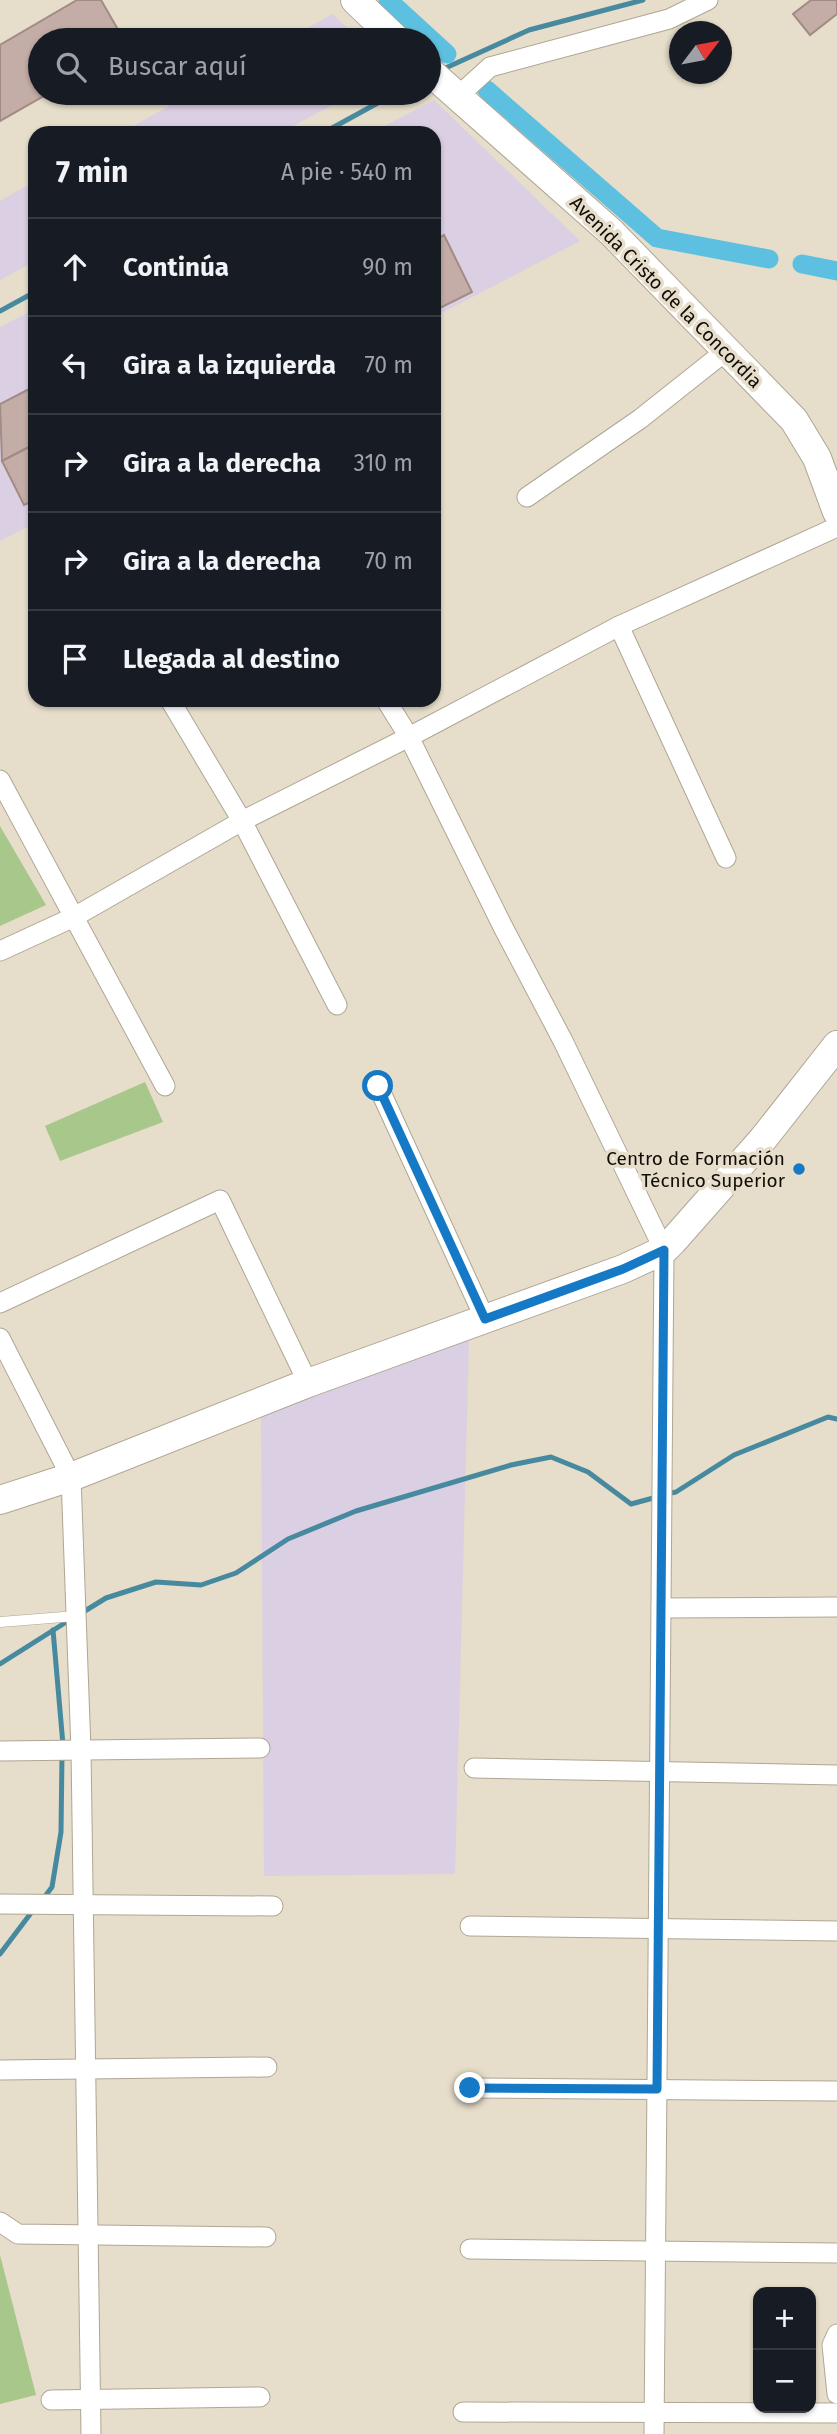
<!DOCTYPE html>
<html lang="es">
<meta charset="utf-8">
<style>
body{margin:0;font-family:"Fira Sans",sans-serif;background:#20242c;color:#f1f3f6}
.controls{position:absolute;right:21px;bottom:21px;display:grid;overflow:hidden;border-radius:14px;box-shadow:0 2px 5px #0004}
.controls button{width:63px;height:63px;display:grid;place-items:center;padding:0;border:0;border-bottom:2px solid #363941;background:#171b24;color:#f1f3f6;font:35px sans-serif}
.compass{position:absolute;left:669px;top:21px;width:63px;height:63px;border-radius:50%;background:#171b24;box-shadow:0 2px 5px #0004;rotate:58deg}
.stop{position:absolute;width:21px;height:21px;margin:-16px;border:5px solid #1679c5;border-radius:50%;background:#fff}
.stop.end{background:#1679c5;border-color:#fff;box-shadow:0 2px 7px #0008}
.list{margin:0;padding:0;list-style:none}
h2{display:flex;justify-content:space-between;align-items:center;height:91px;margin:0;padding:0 28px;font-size:30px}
h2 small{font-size:23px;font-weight:400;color:#9ea1a6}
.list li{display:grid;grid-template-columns:46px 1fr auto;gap:21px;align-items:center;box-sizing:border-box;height:98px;padding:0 28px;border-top:2px solid #363941}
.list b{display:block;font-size:26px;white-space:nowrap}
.list em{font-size:23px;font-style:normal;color:#9ea1a6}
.icon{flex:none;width:38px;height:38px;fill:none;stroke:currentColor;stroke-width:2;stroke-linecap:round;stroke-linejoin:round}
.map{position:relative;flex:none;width:837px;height:2434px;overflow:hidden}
.search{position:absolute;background:#171b24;box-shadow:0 2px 5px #0004;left:28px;top:28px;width:413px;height:77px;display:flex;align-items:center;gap:18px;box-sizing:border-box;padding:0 24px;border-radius:38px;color:#9ea1a6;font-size:26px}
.panel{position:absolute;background:#171b24;box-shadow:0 2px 5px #0004;left:28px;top:126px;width:413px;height:581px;border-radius:21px}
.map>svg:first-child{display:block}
</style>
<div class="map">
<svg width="837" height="2434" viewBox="0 0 837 2434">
<rect width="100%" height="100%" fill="#e6ddca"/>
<g fill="#dbcfe3">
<path d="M332,14L361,40H286Z"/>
<path d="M192,93H356L279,133H121Z"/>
<path d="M434,100L580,241L434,317V133H371Z"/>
<path d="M35,181V261L0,280V201Z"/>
<path d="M35,309V523L0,541V327Z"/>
<path d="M469,1339L455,1874L264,1876L261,1412Z"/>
</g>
<g fill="#a8c78b">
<path d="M0,826L46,905L0,926Z"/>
<path d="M145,1082L163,1122L60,1161L45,1126Z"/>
<path d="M0,2255L36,2395L0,2404Z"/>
</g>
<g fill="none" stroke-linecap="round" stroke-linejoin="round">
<g stroke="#478a9f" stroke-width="5">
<path d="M441,70L529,30L643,0"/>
<path d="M323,133L396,93"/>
<path d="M0,311L35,292"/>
<path d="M666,1494L676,1492L734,1455L828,1417L837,1419"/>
<path d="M80,1614L106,1598L156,1582L201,1585L236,1573L288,1539L356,1511L511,1465L551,1457L588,1472L631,1504L657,1497"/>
<path d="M53,1630L63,1745"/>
<path d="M0,1664L71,1619"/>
<path d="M43,1899L52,1887L61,1832L62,1755"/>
<path d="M0,1954L34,1909"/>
</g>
<g stroke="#5ec0e0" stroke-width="19">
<path d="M388,0L447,54"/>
<path d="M487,90L657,238L769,259"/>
<path d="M802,264L837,271"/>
</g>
</g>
<g fill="#c3ada6" stroke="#a18c85" stroke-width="2">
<path d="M77,0H101L124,40H40V93H49L0,121V45Z"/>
<path d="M811,0H837V14L810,35L793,14Z"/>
<path d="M444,235L472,292L434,311V241Z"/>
<path d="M35,386V444L2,461L0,404Z"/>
<path d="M35,444V500L24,505L2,461Z"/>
</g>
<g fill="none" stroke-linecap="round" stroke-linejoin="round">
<defs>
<path id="lane" d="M0,1622L76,1616"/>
<g id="street">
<path d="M456,98L490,67L669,19L708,0"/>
<path d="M527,497L640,419L727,350"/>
<path d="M619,626L726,858"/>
<path d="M170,700L242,821L337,1005"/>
<path d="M386,700L409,737L503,927L563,1041L664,1250L654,2434"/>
<path d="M0,780L165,1086"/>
<path d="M0,951L74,917L242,821L409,737L619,626L837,527"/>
<path d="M378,1086L485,1319"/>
<path d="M0,1303L220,1200L308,1383"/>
<path d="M0,1338L71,1477L81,1750L91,2434"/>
<path d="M661,1608L837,1607"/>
<path d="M0,1751L260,1748"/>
<path d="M474,1768L837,1775"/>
<path d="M0,1904L273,1906"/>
<path d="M470,1926L837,1931"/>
<path d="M0,2070L267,2067"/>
<path d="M470,2088L837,2091"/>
<path d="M0,2222L18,2234L266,2237"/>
<path d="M470,2249L837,2253"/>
<path d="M837,2334L832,2345L837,2394"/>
<path d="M51,2400L260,2397"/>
<path d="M463,2412L837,2413"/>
</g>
<g id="secondary">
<path d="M355,0L397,40"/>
<path d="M429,71L611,232L794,420L817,458L837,512"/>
<path d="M0,1500L71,1477L308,1383L623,1269L664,1250L673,1241L763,1139L837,1045"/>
</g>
</defs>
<use href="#lane" stroke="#afa694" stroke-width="11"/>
<use href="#street" stroke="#afa694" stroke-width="21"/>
<use href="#secondary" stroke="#afa694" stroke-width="30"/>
<use href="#lane" stroke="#fff" stroke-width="10"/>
<use href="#street" stroke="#fff" stroke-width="19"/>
<use href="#secondary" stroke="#fff" stroke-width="28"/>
</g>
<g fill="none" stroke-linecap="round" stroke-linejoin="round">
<path stroke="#1679c5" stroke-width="9" d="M378,1086L485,1319L623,1269L664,1250L657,2089L470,2088"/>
</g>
<circle fill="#1679c5" stroke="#e6ddca" stroke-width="2.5" cx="799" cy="1169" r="7"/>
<g text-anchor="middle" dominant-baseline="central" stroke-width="7" stroke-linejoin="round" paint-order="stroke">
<g font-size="19" fill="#100d07" stroke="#e6ddca">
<text transform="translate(666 292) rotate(45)">Avenida Cristo de la Concordia</text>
</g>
<g font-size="19" fill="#100d07" stroke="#e6ddca" text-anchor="end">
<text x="785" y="1158">Centro de Formación<tspan x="785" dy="22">Técnico Superior</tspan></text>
</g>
</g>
</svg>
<div class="controls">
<button>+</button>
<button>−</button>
</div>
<svg class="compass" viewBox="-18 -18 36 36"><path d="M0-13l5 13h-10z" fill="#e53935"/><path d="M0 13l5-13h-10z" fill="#9ea1a6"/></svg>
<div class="stop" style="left:378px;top:1086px"></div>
<div class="stop end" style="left:470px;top:2088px"></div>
<div class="search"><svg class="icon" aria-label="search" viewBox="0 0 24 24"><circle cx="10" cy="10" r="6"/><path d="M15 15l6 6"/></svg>Buscar aquí</div>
<section class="panel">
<h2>7 min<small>A pie · 540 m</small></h2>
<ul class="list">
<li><svg class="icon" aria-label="ahead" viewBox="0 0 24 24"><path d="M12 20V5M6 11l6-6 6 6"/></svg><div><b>Continúa</b></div><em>90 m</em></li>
<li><svg class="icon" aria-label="left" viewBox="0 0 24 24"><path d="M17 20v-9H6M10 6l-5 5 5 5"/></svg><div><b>Gira a la izquierda</b></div><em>70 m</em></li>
<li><svg class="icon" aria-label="right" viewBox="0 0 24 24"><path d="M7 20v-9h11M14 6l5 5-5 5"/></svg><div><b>Gira a la derecha</b></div><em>310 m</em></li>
<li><svg class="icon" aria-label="right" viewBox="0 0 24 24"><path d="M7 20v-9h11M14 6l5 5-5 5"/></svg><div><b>Gira a la derecha</b></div><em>70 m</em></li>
<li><svg class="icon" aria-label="arrive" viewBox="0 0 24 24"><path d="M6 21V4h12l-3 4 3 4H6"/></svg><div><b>Llegada al destino</b></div></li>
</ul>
</section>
</div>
